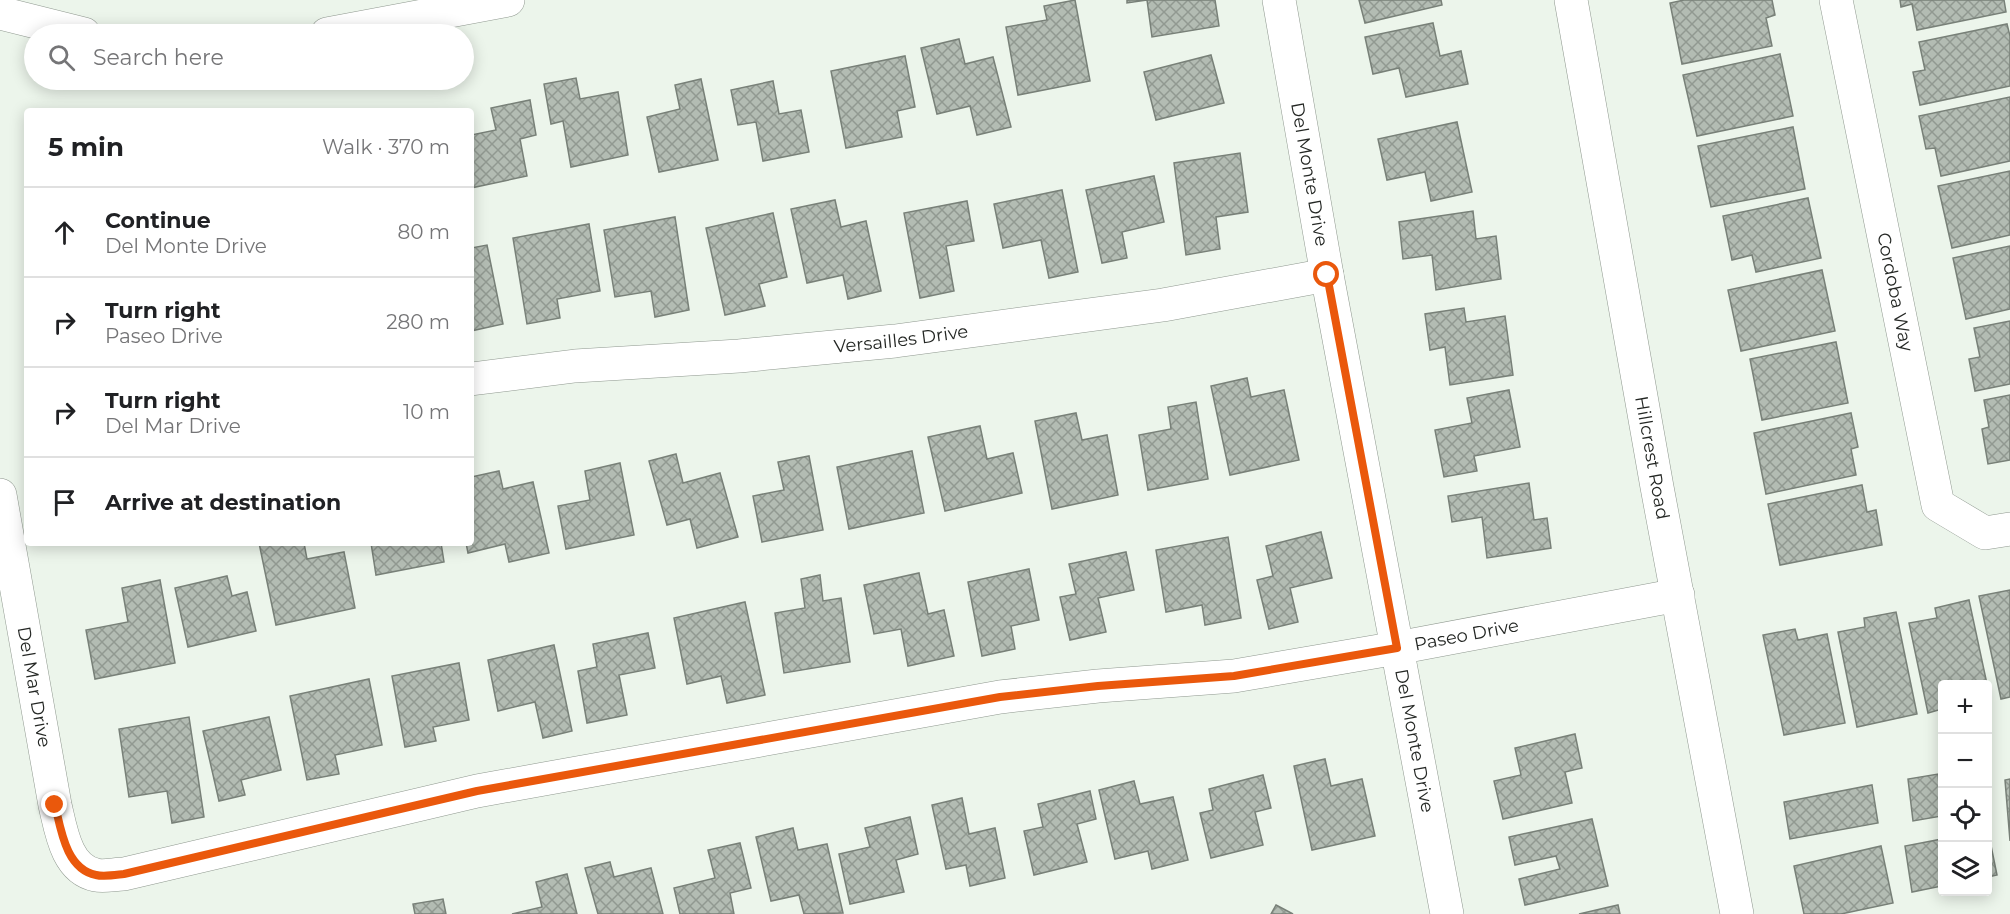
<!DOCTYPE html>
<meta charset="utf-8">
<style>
body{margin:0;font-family:Montserrat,sans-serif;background:#f6f6f6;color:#202124}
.controls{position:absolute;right:18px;bottom:18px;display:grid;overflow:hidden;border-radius:6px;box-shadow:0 3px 15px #0003}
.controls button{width:54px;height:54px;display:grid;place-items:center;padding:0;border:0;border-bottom:2px solid #e0e0e0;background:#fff;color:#202124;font:30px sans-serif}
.stop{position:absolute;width:18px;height:18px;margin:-14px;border:4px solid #ea580c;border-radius:50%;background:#fff}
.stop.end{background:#ea580c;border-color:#fff;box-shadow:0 2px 6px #0008}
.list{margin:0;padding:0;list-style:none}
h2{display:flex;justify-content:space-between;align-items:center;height:78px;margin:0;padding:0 24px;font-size:26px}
h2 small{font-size:20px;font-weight:400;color:#757577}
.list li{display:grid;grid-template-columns:39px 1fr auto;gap:18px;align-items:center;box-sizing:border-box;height:90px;padding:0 24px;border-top:2px solid #e0e0e0}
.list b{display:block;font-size:22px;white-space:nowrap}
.list p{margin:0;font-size:20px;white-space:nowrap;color:#757577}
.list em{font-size:20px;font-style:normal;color:#757577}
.icon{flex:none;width:33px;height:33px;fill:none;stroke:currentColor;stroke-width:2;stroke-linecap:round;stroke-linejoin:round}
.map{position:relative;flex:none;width:2010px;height:914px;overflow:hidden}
.search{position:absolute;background:#fff;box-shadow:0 3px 15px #0003;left:24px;top:24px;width:450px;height:66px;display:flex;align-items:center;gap:15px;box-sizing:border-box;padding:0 21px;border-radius:33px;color:#757577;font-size:22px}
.panel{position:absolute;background:#fff;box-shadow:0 3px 15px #0003;left:24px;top:108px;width:450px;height:438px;border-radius:6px}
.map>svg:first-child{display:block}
</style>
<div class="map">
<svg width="2010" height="914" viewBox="0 0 2010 914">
<defs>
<pattern id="building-cross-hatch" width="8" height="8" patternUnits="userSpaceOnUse" patternTransform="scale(1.5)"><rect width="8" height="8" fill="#b3bcb3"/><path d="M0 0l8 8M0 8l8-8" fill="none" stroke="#919991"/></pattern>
</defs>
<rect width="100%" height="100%" fill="#ecf5eb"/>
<g fill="url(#building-cross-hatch)" stroke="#788078" stroke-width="1.5">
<path d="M1075,0L1090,81L1018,95L1006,27L1047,20L1044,6Z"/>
<path d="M1127,0H1215L1219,26L1152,37L1147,0L1127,3Z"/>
<path d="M1359,0H1441L1442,5L1365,23Z"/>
<path d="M1684,0H1772L1775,15L1766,18L1772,46L1682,64L1670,3Z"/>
<path d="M1900,0H2004L2006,12L1917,30L1912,4L1901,7Z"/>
<path d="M1433,23L1440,56L1461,51L1468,84L1406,97L1399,68L1373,74L1365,37Z"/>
<path d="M2007,24L2010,36V86L1920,105L1913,72L1925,70L1919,42Z"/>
<path d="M959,39L965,64L993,57L1011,127L977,135L970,106L937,114L921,48Z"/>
<path d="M1780,54L1793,116L1697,136L1683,75Z"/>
<path d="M1211,55L1224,103L1156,120L1144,72Z"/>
<path d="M905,56L915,107L897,111L902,137L846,148L831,71Z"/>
<path d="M576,78L580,99L618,92L628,155L571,167L563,121L551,124L544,84Z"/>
<path d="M701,79L718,160L659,172L647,117L680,109L675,85Z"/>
<path d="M773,81L779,114L801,110L809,152L763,161L756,122L738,125L731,90Z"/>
<path d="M2010,97V161L1941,176L1935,148L1926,149L1919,116Z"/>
<path d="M530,100L536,135L520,139L527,176L471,188V135L496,130L491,108Z"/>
<path d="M1457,122L1472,192L1431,201L1425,172L1387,180L1378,139Z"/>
<path d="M1793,127L1805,189L1711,207L1698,146Z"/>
<path d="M1240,153L1248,212L1216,217L1220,249L1186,255L1174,163Z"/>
<path d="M2010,171V235L1952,248L1938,186Z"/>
<path d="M1154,176L1164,222L1122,232L1127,258L1102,263L1086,190Z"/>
<path d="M1062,190L1078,272L1049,278L1041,240L1003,248L994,204Z"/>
<path d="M1808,198L1821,258L1756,272L1752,255L1732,260L1723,216Z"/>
<path d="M835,200L841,227L866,221L881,291L848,299L843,275L807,283L791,209Z"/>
<path d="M967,201L974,241L946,246L954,291L920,298L904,213Z"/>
<path d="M1473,211L1476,239L1496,236L1501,279L1436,290L1432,255L1403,259L1399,222Z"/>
<path d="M773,213L787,277L759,284L765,306L725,315L706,228Z"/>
<path d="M675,217L689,310L655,317L651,291L615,297L604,230Z"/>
<path d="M589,224L600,291L557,299L560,318L527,324L513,238Z"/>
<path d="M487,245L503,324L471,331V248Z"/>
<path d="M2010,246V309L1966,319L1953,258Z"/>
<path d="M1822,270L1835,331L1741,351L1728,290Z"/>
<path d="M1464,308L1466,322L1505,316L1513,375L1450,385L1445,347L1430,350L1425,314Z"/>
<path d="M2010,321V384L1975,391L1969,359L1980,357L1974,328Z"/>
<path d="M1836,342L1848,403L1762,420L1750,359Z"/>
<path d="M1247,378L1251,397L1284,390L1299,460L1230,475L1211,386Z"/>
<path d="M1509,390L1520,447L1474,456L1477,471L1444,477L1435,430L1472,423L1467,398Z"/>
<path d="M2010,395V460L1988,464L1982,429L1989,427L1984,400Z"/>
<path d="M1196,402L1208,479L1148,490L1139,435L1171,429L1168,407Z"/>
<path d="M1076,413L1082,440L1107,435L1118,495L1052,509L1035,421Z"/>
<path d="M1851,413L1858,447L1851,449L1856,475L1766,494L1754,433Z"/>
<path d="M980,426L987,459L1013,453L1022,493L945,511L928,437Z"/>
<path d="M912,451L924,513L849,529L837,467Z"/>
<path d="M676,454L683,483L720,473L738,537L697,548L690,519L667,525L649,461Z"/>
<path d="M809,456L823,530L762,542L753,496L784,490L778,462Z"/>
<path d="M620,463L634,535L566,549L558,506L590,500L585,471Z"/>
<path d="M499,471L503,489L533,482L549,553L509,562L505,544L468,553L466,543H471V477Z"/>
<path d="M1529,483L1534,520L1547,518L1551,548L1487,558L1482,517L1452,522L1448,496Z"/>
<path d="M1862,485L1867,512L1876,510L1882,545L1780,565L1768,504Z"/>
<path d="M1321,532L1332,578L1290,588L1298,622L1269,629L1257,580L1273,576L1266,546Z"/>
<path d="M1228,537L1241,618L1205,625L1202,605L1166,612L1156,550Z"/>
<path d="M259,543H304L307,559L344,552L355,608L276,625Z"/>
<path d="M371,543H441L444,562L376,575Z"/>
<path d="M1126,552L1134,590L1098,598L1106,632L1070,640L1060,597L1076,594L1069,564Z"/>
<path d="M1029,569L1039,620L1011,626L1015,649L982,656L968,582Z"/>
<path d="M919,573L928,614L944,610L954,656L908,666L901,629L874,634L864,585Z"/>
<path d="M820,575L823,601L841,598L850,662L784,673L775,613L805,608L801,579Z"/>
<path d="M227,576L232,596L247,592L256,631L188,647L175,588Z"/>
<path d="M160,580L175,663L95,679L86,630L128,622L122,588Z"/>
<path d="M2010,590V697L2001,699L1979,596Z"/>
<path d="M1969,600L1987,684H1942V709L1928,713L1909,623L1937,618L1935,608Z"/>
<path d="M745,602L765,695L727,703L721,676L687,684L674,618Z"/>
<path d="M1896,612L1917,714L1857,727L1838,632L1865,627L1864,618Z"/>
<path d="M1795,629L1798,640L1827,634L1845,723L1784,735L1763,635Z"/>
<path d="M648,633L655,668L619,675L627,715L587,723L578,671L597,667L593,644Z"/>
<path d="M554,645L572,731L543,738L535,702L498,711L488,660Z"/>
<path d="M459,663L469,720L433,727L436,741L405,747L392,676Z"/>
<path d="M369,679L382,745L335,755L339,774L307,780L290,696Z"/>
<path d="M189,717L204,817L172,823L167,791L129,797L119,729Z"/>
<path d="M269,717L281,770L241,780L245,795L219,801L203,731Z"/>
<path d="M1575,734L1582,768L1565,772L1572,803L1503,819L1494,781L1521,775L1515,748Z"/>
<path d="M1325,759L1331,786L1362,779L1375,836L1312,850L1294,766Z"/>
<path d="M1938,774L1942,816L1913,821L1908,779Z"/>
<path d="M1263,775L1271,808L1255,812L1263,845L1211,858L1200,813L1213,810L1209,789Z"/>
<path d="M2010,779V841L2005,780Z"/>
<path d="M1134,781L1140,804L1173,797L1188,860L1152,869L1148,851L1115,859L1099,790Z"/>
<path d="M1872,785L1878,823L1790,839L1784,802Z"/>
<path d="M1090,791L1096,819L1077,824L1087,862L1034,875L1024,831L1043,827L1038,804Z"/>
<path d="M962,798L969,834L995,828L1005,878L970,886L966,865L946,869L932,805Z"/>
<path d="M910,817L918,854L896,860L904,892L850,904L839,854L870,847L865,828Z"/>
<path d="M1592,819L1608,886L1525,905L1519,879L1560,869L1556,856L1515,865L1509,837Z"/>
<path d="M793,828L798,850L827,844L843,913L804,914L799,895L771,901L756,837Z"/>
<path d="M1988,831L1997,875L1988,877Z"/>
<path d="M1942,839V886L1912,892L1905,846Z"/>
<path d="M740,843L751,888L730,893L734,914H680L674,888L715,878L708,850Z"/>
<path d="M1881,846L1893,903L1841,914H1804L1794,866Z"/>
<path d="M610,862L614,877L651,868L663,914H598L585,868Z"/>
<path d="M567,874L577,914H512L542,907L536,882Z"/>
<path d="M443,899L446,914H415L413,904Z"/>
<path d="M1276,905L1293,914H1271Z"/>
<path d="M1618,905L1620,914H1579Z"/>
</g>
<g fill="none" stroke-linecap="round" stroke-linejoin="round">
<defs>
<g id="street">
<path id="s1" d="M1279,0L1327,275L1447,914"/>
<path id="s2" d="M1836,0L1938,505L1985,533L2010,529"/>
<path d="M0,13L84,34"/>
<path d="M327,34L508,0"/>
<path id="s3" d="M471,379L575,366L739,356L895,341L1163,305L1327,275"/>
<path id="s4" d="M0,495L55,805C61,830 66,869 96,875C104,877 115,874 124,874L477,791L1000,697L1098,686L1234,676L1397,648L1678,595"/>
</g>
<g id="secondary">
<path id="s5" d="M1571,0L1657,487L1737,914"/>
</g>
</defs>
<use href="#street" stroke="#8f988f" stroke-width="34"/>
<use href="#secondary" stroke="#8f988f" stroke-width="34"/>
<use href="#street" stroke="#fff" stroke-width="33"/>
<use href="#secondary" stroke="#fff" stroke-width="33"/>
</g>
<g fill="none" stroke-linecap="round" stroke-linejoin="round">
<path stroke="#ea580c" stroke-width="8" d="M55,805C61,830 66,869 96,875C104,877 115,875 124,874L477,791L1000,697L1098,686L1234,676L1397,648L1327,275"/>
</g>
<g text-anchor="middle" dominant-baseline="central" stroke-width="4.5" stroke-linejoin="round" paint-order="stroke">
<g font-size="18" fill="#242724" stroke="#fff">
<text stroke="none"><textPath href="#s1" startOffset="177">Del Monte Drive</textPath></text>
<text stroke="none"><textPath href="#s2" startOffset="298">Cordoba Way</textPath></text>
<text stroke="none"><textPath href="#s3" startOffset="432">Versailles Drive</textPath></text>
<text stroke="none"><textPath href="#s5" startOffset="465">Hillcrest Road</textPath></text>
<text stroke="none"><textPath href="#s4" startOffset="1794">Paseo Drive</textPath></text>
<text stroke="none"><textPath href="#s4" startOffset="195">Del Mar Drive</textPath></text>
<text stroke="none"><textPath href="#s1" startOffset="753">Del Monte Drive</textPath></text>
</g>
</g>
</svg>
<div class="controls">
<button>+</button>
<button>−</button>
<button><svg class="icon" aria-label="locate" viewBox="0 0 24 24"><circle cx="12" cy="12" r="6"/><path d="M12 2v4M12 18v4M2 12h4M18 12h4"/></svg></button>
<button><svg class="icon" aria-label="layers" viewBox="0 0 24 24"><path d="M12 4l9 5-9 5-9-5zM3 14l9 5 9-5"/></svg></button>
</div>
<div class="stop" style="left:1327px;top:275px"></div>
<div class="stop end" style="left:55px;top:805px"></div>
<div class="search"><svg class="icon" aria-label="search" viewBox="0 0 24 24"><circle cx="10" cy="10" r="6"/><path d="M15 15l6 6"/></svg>Search here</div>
<section class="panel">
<h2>5 min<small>Walk · 370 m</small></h2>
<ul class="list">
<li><svg class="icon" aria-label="ahead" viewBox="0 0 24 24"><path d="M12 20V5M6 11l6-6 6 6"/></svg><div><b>Continue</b><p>Del Monte Drive</p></div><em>80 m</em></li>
<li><svg class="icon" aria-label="right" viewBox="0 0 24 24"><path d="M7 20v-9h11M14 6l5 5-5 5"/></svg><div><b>Turn right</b><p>Paseo Drive</p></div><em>280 m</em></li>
<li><svg class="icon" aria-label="right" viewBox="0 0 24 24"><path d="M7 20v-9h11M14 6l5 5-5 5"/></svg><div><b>Turn right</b><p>Del Mar Drive</p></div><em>10 m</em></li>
<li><svg class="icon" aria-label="arrive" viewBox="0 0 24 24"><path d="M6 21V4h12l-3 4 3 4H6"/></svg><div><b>Arrive at destination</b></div></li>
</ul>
</section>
</div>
